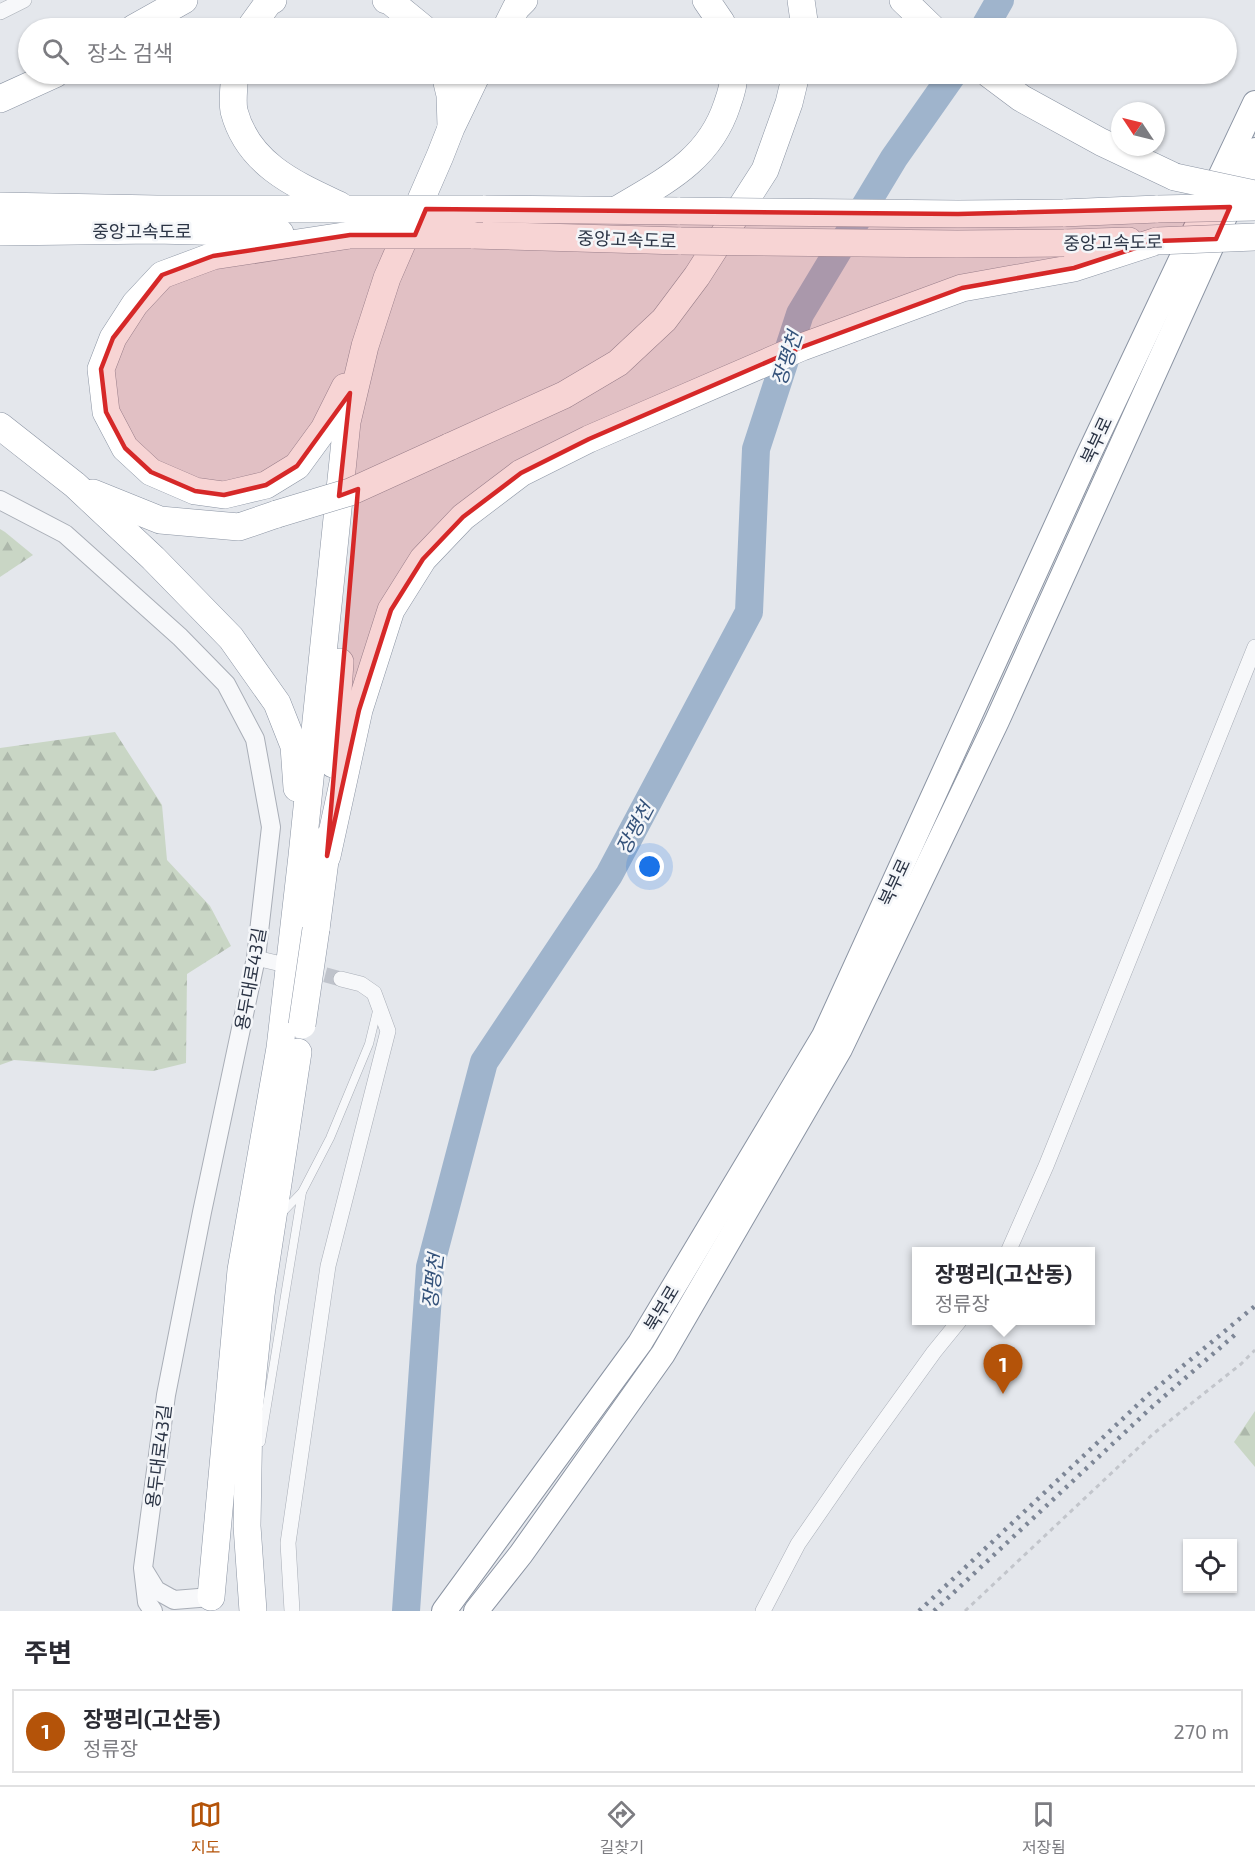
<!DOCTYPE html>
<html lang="ko">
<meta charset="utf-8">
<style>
body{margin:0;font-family:"Exo 2","Noto Sans KR",sans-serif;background:#f2f2f3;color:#2b2b33}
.controls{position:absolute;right:18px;bottom:18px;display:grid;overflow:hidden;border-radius:0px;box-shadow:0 2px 4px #0004}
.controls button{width:54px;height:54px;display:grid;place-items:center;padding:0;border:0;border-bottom:2px solid #e1e1e2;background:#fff;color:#2b2b33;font:30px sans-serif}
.compass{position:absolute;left:1111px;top:102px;width:54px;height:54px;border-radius:50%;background:#fff;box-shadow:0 2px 4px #0004;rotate:305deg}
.you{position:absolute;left:650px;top:867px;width:21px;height:21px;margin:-15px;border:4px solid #fff;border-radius:50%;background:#1a73e8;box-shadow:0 0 0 9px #1a73e833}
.badge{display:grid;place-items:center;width:39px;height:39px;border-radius:50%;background:#b45309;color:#fff;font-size:20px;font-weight:700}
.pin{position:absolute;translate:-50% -50px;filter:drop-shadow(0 2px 3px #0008)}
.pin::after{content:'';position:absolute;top:32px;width:21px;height:18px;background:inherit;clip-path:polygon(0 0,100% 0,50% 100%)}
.popup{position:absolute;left:912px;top:1247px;width:183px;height:78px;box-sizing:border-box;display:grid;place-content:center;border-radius:0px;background:#fff;filter:drop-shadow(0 2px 4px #0005);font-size:20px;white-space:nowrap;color:#7c7c81}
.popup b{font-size:22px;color:#2b2b33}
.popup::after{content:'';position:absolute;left:50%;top:100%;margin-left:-12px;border:12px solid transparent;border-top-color:#fff}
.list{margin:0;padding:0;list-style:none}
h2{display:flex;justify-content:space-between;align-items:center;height:78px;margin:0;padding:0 24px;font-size:26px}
h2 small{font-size:20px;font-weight:400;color:#7c7c81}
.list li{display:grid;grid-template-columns:39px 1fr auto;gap:18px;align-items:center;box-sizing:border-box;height:84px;margin:0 12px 12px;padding:0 12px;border:2px solid #e1e1e2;border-radius:0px}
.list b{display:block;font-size:22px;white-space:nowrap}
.list p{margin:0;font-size:20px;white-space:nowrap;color:#7c7c81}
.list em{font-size:20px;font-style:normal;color:#7c7c81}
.icon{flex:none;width:33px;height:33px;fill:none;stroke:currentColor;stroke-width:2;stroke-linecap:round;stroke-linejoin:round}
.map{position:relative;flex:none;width:1255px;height:1611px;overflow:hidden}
.search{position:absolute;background:#fff;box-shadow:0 2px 4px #0004;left:18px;right:18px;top:18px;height:66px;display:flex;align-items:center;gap:15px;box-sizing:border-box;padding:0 21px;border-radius:33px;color:#7c7c81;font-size:22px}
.sheet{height:174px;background:#fff}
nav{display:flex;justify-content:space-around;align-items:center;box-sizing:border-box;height:84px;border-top:2px solid #e1e1e2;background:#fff;font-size:16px;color:#7c7c81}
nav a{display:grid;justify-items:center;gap:3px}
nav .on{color:#b45309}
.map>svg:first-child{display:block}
</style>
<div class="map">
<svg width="1255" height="1611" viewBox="0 0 1255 1611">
<defs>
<pattern id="forest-firs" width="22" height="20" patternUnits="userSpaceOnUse" patternTransform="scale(1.5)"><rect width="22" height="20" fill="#c9d6c5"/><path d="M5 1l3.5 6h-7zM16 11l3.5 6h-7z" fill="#adb8ab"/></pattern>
</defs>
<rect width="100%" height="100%" fill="#e4e7ec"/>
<g fill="url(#forest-firs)">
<path d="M0,529L5,532L33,555L0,577Z"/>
<path d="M115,732L162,805L167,860L210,906L231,946L187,974L186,1063L153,1071L14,1060L0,1065V748Z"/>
<path d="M1255,1411V1467L1234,1442Z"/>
</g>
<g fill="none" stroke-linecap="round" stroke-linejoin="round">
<g stroke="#9fb4cc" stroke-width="28">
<path d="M984,28L1000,0"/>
<path d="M406,1611L430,1267L484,1062L609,875L749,612L756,449L800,314L894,158L953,74"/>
</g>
<path stroke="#bfc3cb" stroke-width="15" stroke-dasharray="15 8" stroke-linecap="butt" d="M303,969L341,979"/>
<defs>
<g id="service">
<path d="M281,1214L302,1192"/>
<path d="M261,1442L302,1192L330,1138L369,1044L377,1011"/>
</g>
<g id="minor">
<path d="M0,12L24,0"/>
<path d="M256,958L277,963"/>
<path d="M1008,1252L1046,1166L1255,647"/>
<path d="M292,1611L288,1543L328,1266L388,1031L374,993L361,984L341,979"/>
<path d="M763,1611L798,1544L856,1460L934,1352L960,1320"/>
</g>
<g id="tertiary">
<path d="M0,500L65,534L180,637L226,684L255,739L271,827L256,958L202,1212L166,1395L143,1568L147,1602L153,1611"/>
<path d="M145,1572L156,1590L174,1600L211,1597"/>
</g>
<g id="trunk">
<path d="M444,1611L640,1343L824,1036L1088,456L1255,103"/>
<path d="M476,1611L521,1554L663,1354L840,1049L997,721L1255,150"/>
</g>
<g id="motorway">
<path d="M386,0L390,1L423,28"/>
<path d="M706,0L721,22L724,28"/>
<path d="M801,0L805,28"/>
<path d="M903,0L932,28"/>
<path d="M134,28L184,0"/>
<path d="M250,28L268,3L273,0"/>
<path d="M506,28L516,8L524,0"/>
<path d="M235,74C234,85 232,100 234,111C248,164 294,184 339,205"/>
<path d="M445,74L450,95L451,126"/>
<path d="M989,74L1021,98L1101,142L1175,177"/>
<path d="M0,99L55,74"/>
<path d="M0,206L157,209H349"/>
<path d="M483,209L680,211"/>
<path d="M618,209C665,181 709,160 727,105C731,94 734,85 734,74"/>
<path d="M1063,213L1158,209"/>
<path d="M0,232L155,230L280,233"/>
<path d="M471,235L681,241"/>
<path d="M1064,243L1129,241"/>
<path d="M345,387L324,429L297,466L266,485L224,495L195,491L151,472L125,448L106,412L101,369L113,338L135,304L162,275L213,256L350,235"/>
<path d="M0,426L75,485L153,558L231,638L277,703L294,746L297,788"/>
<path d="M449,447L564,395L618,363L664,320L697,276L765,170L789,103L796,74"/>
<path d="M93,493L160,520L239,527L277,514"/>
<path d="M333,764L340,662"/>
<path d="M327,856L359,710L391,610L423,559L463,517L521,473L589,439L802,347L962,288L1074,268L1157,241"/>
<path d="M316,929L328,838"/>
<path d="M211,1597L241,1270L280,1048L302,856L347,422L365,346L387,278L440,156L451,128L477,74"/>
<path d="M253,1611L247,1526L249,1411L261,1295L298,1052"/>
</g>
</defs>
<use href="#service" stroke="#a9aeb7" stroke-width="9"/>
<use href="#minor" stroke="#a9aeb7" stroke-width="16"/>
<use href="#tertiary" stroke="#a9aeb7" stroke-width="20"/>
<use href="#trunk" stroke="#8b94a3" stroke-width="26"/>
<use href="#motorway" stroke="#8b94a3" stroke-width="28"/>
<path stroke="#c2c5cb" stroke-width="3" stroke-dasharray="4.5 4.5" stroke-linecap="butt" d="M965,1611L1153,1434L1241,1364L1255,1350"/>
<use href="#service" stroke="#f7f8fa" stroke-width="8"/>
<use href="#minor" stroke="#f7f8fa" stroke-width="15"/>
<use href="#tertiary" stroke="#f7f8fa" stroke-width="18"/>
<use href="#trunk" stroke="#fff" stroke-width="24"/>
<use href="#motorway" stroke="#fff" stroke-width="27"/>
<g stroke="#7d8696" stroke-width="4.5" stroke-dasharray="3 6" stroke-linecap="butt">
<path d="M919,1611L1148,1395L1255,1306"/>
<path d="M934,1611L1152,1407L1237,1333"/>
</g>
<defs>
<g id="motorway-bridge">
<path d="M1175,177L1255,194"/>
<path d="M349,209H483"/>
<path d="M1158,209L1255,207"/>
<path d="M680,211L958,214L1063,213"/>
<path d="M350,235H471"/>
<path d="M681,241L957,244L1064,243"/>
<path d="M1157,241L1255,237"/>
<path d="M277,514L350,492L449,447"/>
<path d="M302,1025L316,929"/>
</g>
</defs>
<use href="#motorway-bridge" stroke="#8b94a3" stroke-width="28" stroke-linecap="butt"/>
<use href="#motorway-bridge" stroke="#fff" stroke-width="27"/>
</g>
<path fill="#d62828" fill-opacity="0.2" stroke="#d62828" stroke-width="4.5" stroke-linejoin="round" d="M1230,207L1216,239L1157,241L1074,268L962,288L802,347L589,439L521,473L463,517L423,559L391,610L359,710L327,856L358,489L339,496L350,393L297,466L266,485L224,495L195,491L151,472L125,448L106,412L101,369L113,338L162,275L213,256L350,235H415L426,209L958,214Z"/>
<g text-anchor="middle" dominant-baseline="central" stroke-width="5" stroke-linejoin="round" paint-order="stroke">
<g font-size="18" fill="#2b3445" stroke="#f4f6f9">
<text x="142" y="231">중앙고속도로</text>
<text transform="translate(627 239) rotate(2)">중앙고속도로</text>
<text transform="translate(1113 242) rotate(-1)">중앙고속도로</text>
<text transform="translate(1096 440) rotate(-65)">북부로</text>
<text transform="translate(894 882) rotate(-65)">북부로</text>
<text transform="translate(250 979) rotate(-80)">용두대로43길</text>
<text transform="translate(661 1308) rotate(-59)">북부로</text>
<text transform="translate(158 1456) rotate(-83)">용두대로43길</text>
</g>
<g font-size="20" font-style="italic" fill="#34527a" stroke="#f4f6f9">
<text transform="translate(786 358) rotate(-72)">장평천</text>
<text transform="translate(634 828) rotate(-62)">장평천</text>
<text transform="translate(432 1281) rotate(-83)">장평천</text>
</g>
</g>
</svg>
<div class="controls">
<button><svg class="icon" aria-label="locate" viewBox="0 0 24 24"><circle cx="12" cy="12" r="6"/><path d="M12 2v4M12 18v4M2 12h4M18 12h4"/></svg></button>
</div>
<svg class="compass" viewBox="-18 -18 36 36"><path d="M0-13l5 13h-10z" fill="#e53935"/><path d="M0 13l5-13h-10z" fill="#7c7c81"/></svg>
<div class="you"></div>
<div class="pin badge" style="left:1003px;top:1394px">1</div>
<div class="popup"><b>장평리(고산동)</b>정류장</div>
<div class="search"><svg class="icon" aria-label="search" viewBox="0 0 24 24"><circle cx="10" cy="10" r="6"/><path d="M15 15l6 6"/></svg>장소 검색</div>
</div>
<section class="sheet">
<h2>주변<small></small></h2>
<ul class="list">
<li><span class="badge">1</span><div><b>장평리(고산동)</b><p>정류장</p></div><em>270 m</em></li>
</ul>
</section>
<nav>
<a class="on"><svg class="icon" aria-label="map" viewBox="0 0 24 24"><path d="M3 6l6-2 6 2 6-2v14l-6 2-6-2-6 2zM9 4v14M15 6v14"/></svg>지도</a>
<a><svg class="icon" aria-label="directions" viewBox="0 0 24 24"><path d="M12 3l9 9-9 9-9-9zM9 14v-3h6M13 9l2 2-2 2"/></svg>길찾기</a>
<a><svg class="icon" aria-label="saved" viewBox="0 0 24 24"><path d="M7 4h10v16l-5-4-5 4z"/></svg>저장됨</a>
</nav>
